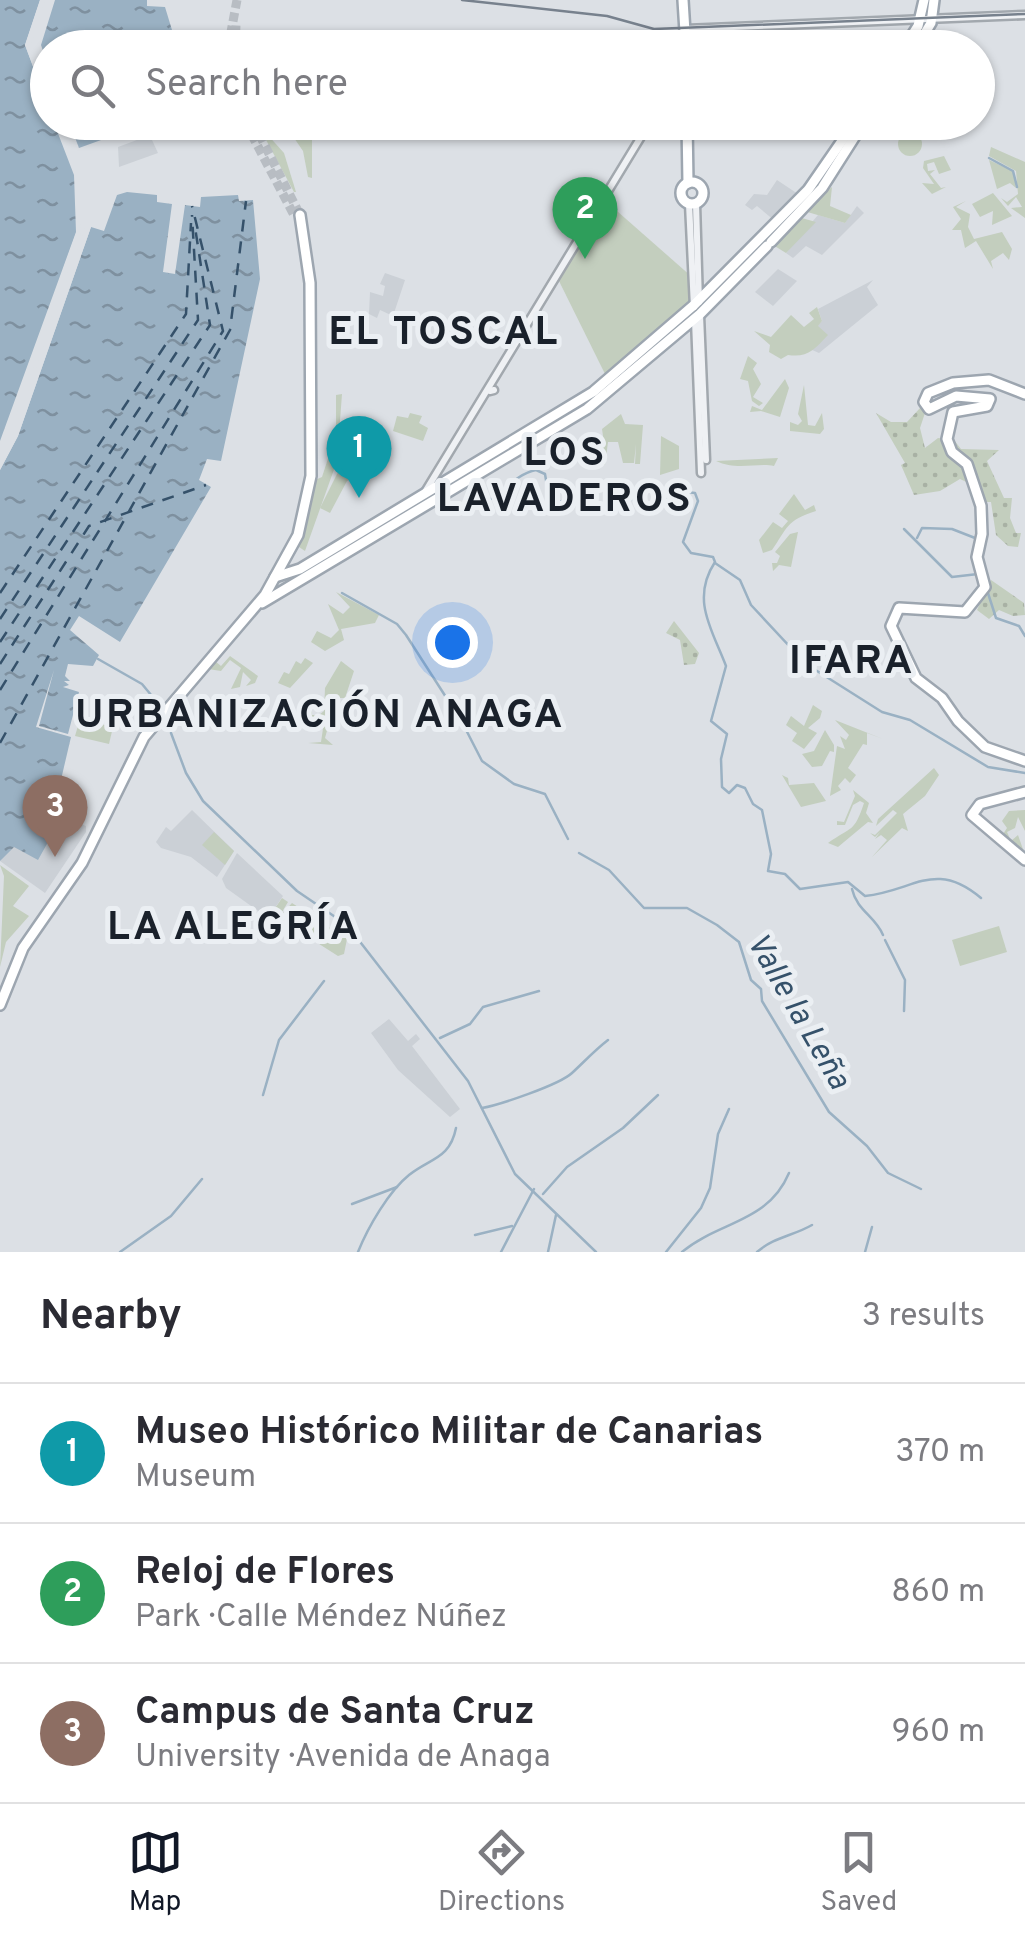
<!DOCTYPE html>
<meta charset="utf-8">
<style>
body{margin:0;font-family:Overpass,sans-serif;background:#f7f7f7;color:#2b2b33}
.you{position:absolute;left:452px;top:642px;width:35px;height:35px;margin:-25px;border:8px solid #fff;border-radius:50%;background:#1a73e8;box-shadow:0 0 0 15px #1a73e833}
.badge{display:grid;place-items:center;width:65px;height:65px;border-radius:50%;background:#111827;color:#fff;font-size:32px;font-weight:700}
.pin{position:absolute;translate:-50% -82px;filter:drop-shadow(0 2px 5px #0008)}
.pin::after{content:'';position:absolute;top:52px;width:35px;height:30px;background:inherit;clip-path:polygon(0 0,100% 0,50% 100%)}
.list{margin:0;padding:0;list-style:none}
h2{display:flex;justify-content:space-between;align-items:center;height:130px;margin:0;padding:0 40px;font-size:42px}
h2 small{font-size:32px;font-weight:400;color:#7c7c81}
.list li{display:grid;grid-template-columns:65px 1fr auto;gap:30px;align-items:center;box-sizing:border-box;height:140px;padding:0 40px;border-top:2px solid #e1e1e2}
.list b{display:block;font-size:38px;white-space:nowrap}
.list p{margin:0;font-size:32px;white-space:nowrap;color:#7c7c81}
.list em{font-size:32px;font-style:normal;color:#7c7c81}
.icon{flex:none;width:55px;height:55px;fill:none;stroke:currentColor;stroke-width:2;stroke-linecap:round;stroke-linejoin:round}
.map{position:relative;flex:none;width:1025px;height:1252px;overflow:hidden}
.search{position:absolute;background:#fff;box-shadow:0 2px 8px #0004;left:30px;right:30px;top:30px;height:110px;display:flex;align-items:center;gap:25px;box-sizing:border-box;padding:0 35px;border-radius:55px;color:#7c7c81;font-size:38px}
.sheet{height:550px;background:#fff}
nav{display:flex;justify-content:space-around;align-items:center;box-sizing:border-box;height:140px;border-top:2px solid #e1e1e2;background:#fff;font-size:28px;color:#7c7c81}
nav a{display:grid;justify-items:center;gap:5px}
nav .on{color:#111827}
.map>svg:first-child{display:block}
</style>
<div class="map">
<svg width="1025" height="1252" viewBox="0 0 1025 1252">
<defs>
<pattern id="grass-dots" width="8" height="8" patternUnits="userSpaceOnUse" patternTransform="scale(2.5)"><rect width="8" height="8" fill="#c3cebe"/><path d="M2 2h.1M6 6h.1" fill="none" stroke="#a8b1a4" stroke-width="1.8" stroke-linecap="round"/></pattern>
<pattern id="water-ripples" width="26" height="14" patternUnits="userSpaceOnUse" patternTransform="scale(2.5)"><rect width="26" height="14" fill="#9ab1c3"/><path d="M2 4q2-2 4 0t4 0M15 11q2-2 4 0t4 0" fill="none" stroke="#7e909f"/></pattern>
</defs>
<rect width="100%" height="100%" fill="#dce0e5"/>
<g fill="#cbd0d6">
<path d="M145,137L152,140L158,153L119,167L118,147Z"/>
<path d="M777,180L798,194L775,221L757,206L752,210L745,205L754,194L767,195Z"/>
<path d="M857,206L864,213L822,255L806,246L793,258L786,253L818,215L845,223Z"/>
<path d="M778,269L797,281L773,306L755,292Z"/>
<path d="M385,273L405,280L393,316L380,310L377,318L369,314L370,292L383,296L385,286L380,284Z"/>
<path d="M873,280L867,287L878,305L819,353L801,345L822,321L818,309Z"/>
<path d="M192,810L234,851L217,877L191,857L161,848L156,842L166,827L171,831Z"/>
<path d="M62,817L86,826V832L45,893L0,861L14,842L54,832Z"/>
<path d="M237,853L283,896L268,918L226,888L222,879Z"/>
<path d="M389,1019L408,1041L416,1034L420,1039L412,1046L460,1109L450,1117L398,1070L371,1033Z"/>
</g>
<g fill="url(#grass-dots)">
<path d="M921,407L925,413L920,428L925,448L938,438L954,440L961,449L999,450L987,461L1004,498H1012L1010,518L1016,533H1021L1018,547L1008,546L996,535L991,502H985L977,487L960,479L940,491L914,495L901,465L905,463L876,413L891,422H907Z"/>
<path d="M991,580L1024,603L1025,615L1013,616L999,610L989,619L977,610Z"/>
<path d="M674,621L699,653L695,664L684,665L680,640L666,633Z"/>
</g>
<g fill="#c3cebe">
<path d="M677,32L681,47H654L657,33Z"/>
<path d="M257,123L284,153L296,192H294Z"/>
<path d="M294,123H312V178L308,177L303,151L290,132Z"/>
<circle cx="910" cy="144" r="12"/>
<path d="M991,147L1025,162V218L1011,208L1022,207L1016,197L1008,206L1001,198L1007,202L1018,194L1016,171L989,156Z"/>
<path d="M944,156L951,170L939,174L934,162L927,164L928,171L935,170L930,174L941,188L946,187L932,194L922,183L934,184L923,168L924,161Z"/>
<path d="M989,160L1013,171L1016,188L1010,183L997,189Z"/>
<path d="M832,187L830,206L851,215L845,223L804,211Z"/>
<path d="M993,193L1012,216L992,225L993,211L980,217L972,204Z"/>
<path d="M966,201L956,207L970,214L968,227L974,239L1002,232L1012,249L1009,260L1003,253L991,261L993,269L976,241L965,248L961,230H952L961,219L953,207Z"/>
<path d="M609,204L692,277L693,305L607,378L557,277L602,205Z"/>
<path d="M798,217L816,222L786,253L773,245Z"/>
<path d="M817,307L822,321L818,326L828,335C814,350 807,358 788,355L781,359L769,352L770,345L754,331L771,337L791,315L804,327L814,319L809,313Z"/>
<path d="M748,356L757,363L753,369L761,384L753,397L763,403L759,406L752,401L748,381L740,379Z"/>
<path d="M785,379L789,388L780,417L761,411L750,412L752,406L762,410Z"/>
<path d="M804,385L808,425L815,426L822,413L824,429L820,434L790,431V422L798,425L802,421L798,414Z"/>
<path d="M342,394L337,461L305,551L299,547L315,480L322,477L336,434V395Z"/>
<path d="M410,413L422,416L419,423L428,428L423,441L393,431L397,416L408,418Z"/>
<path d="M621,414L625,424L643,425L640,464H635L636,444L634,463H623L618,442H608L605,465L596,464L593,446L604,443L602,429Z"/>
<path d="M661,436L679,446V469L660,475Z"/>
<path d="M778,458L774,466C759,462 737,471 716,461Z"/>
<path d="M338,472L353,478L347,481L330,513L320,508Z"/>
<path d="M794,494L805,510L814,505L816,511C786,520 787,529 772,550L763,553L759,540L773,522L782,528L788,521L779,514Z"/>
<path d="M798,532L791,567L779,565L773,571L772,563H777L780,556L775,552L790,534Z"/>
<path d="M336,592L379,615L375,623L341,629L344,640L325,651L311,642L317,631L331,638L339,630L328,604L343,614L350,607Z"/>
<path d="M230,656L258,676L255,683L246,686L251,680L243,672L240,687L231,689L241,668L230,660L221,671L208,669L215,661L221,666Z"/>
<path d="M305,658L313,663L290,688L278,683L284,672L289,674L296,661L301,664Z"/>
<path d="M341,661L354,671L345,698H336L325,738L333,745L308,743L321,742L324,722L310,717L311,698L312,715H319L324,711L325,688Z"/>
<path d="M813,705L822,711L820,718L808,728L817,733L804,749L792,741L797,733L786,725L791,716L804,726Z"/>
<path d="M80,719L113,727L109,744L75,736Z"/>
<path d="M835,720L883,739L867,733V745L863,744L848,768L856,775L850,783L845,778L838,786L841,790L830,796L837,746L845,749L840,736L846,740L849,735Z"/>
<path d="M825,730L834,745V752L830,751L822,766L812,767L802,754L814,751Z"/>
<path d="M934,768L939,775L925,796L903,814L908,831L902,828L872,857L887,840L881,835L875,839L880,832L875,837L870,833L875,835L897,813L893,810L876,826L878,819Z"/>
<path d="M782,775L788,778L789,785L814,783L826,801L801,807Z"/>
<path d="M853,790L869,803L866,813L873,823L868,822L838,847L828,843C852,826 854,833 864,803L860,801L853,805L845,825H837V821L844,822L855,796Z"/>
<path d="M1025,810V831L1018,817L1015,828L1007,832L1011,841L1018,835L1025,855L1001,837L1007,828L1002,821L1009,811Z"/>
<path d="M214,832L234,851L225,865L202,845Z"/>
<path d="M0,865L29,886L13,906L29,916L6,942L0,967L4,876Z"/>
<path d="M282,898L288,902L279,917L292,903L347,939L344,954L338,956L294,928L291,933L269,917Z"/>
<path d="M999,926L1007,952L960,966L952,940Z"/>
</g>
<g fill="url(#water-ripples)">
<path d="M0,0H40L25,45L47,104L48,122L54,123L74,175L76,232L0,441Z"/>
<path d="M55,0H147V6L165,7L172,30L171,47L48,48L47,63L41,45Z"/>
<path d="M69,122L148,123L79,148Z"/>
<path d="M127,192L157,195V202L172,204L163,272L175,274L185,205L200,207L201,197L238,195L239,201L253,200L260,279L221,461L207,459L199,480L211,487L120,642L79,616L70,630L99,655L93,666L68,664L65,676L70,681H64L69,685L63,687L79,692L68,734L39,726L54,670L36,727L71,737L56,801L62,817L38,860L14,847L0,861V470L18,436L91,227L104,231L117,195Z"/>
</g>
<g fill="#dce0e5">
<path d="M40,0H45L31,45L48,90L47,104L25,45Z"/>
<path d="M80,222L81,234L13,424L0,446Z"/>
<path d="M86,225L91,227L18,436L0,470V459L13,434Z"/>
</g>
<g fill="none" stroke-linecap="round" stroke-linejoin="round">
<g stroke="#9ab1c3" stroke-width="2.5">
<path d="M989,158L1013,171L1017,187"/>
<path d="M459,508C486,517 508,475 536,470L545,474L548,492L558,503L596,484L654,508L686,492L695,493L698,501L683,542L691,553L713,557L715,562C690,600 713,631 726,666L711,721L727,734L721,759L722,787L729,793L737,785L745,788L753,804L762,810L771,854L768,871L785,874L800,889L848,882L865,896C914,891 935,859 981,898"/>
<path d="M904,529L952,577L978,574"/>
<path d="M917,538L922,528L952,529L975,538"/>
<path d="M715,563L740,580L751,605L806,664L882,712L910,720L988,767L1025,773"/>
<path d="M987,590L996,618L1019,626L1025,636"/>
<path d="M342,593L397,624L406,635L462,722L482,761L514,784L545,794L568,839"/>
<path d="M98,659L142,684L161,707"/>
<path d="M171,733L186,773L203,801L297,891L347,925L468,1081L515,1174L596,1252"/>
<path d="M579,853L609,870L644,908H687L717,925L739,942L751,980L761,989L762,1001L829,1112L867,1146L888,1173L921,1189"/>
<path d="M852,889C857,911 875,916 883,935"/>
<path d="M885,940L905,980L904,1011"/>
<path d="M440,1038L470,1024L483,1007L539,991"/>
<path d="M263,1095L279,1040L324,981"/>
<path d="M482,1108C499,1105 559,1085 572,1073C585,1061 595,1050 608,1040"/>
<path d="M543,1194L567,1167L623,1128L658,1095"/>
<path d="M352,1204L397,1187"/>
<path d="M475,1235L512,1226"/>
<path d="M120,1252L171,1216L202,1179"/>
<path d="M358,1252C368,1227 389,1191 409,1175C430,1158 450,1159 456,1128"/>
<path d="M501,1252L534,1189"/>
<path d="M548,1252L556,1215"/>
<path d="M666,1252L701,1208L710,1188L718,1134L729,1109"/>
<path d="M682,1252C719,1221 768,1223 789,1173"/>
<path d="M757,1252C774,1237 793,1236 812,1225"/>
<path d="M865,1252L872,1227"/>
</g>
<g stroke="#35516a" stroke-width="2.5" stroke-dasharray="12 10" stroke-linecap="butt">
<path d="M0,593L186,314L191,223"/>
<path d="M0,619L198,320L192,215"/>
<path d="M0,642L210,325L195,227"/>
<path d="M0,664L89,526L206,485"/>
<path d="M0,690L223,331L192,206"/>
<path d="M0,743L230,330L246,201"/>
</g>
<g stroke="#b8bdc3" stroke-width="9" stroke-dasharray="9 4.5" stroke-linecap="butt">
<path d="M228,48L237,0"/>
<path d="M235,48L236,25"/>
<path d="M245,122L295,217"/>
<path d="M253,122L300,215"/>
</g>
<defs>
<g id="minor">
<path d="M685,29L1025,15"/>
<path d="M689,204L694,307"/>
<path d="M696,204L699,302"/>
<path d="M700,315L706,460"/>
<path d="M695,320L701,473"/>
<path d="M490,391L494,390"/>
<path d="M425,492L650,122"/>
</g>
<g id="major">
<path d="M683,0L686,48"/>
<path d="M904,48L918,26L924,0"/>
<path d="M916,48L931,23L934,0"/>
<path d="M687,122L688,183"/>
<circle cx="692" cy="193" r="11"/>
<path d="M771,242L822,188L864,122"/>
<path d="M1025,394L989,380L953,383L928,393L924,402L929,409L956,396L990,399L987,406L953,412L947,439L952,452L967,464L981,506L982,534L977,557L985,587L965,612L899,608L891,626L916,678L942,698L958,721L985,747L1025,761"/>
<path d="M275,577L300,569L593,392L694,305L808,190L855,122"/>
<path d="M262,603L587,409L700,314L767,246"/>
<path d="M1025,792L980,804L972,815L1025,860"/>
<path d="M0,1005L23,948L82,863L144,737L265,595L298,535L311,476L310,283L300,215"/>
</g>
</defs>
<use href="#minor" stroke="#a2a8ae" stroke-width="11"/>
<use href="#major" stroke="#9da6b0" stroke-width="14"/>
<use href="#minor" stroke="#eff1f4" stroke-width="6"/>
<use href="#major" stroke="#fff" stroke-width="9"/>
<path stroke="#77818d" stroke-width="2.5" d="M462,0L607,16L654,29L1025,14"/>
</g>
<g text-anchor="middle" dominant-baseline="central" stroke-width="10" stroke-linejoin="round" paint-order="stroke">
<g font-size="32" font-style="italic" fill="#35516a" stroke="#ebeff3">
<text transform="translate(797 1012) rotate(60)">Valle la Leña</text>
</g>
<g font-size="40" font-weight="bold" letter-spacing="2.5" fill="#1a212b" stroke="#ebeff3">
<text x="444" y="334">EL TOSCAL</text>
<text x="565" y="455">LOS<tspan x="565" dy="46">LAVADEROS</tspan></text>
<text x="852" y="663">IFARA</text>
<text x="320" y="717">URBANIZACIÓN ANAGA</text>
<text x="234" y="929">LA ALEGRÍA</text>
</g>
</g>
</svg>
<div class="you"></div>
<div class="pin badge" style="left:359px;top:498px;background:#0f9aa8">1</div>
<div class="pin badge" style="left:585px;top:259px;background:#2e9e5b">2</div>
<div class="pin badge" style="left:55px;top:857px;background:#8d6e63">3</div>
<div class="search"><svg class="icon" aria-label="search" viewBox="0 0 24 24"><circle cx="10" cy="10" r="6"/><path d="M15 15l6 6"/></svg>Search here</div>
</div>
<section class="sheet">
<h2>Nearby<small>3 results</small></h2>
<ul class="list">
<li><span class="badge" style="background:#0f9aa8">1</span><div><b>Museo Histórico Militar de Canarias</b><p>Museum</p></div><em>370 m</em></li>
<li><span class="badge" style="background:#2e9e5b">2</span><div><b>Reloj de Flores</b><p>Park · Calle Méndez Núñez</p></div><em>860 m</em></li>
<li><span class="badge" style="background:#8d6e63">3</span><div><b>Campus de Santa Cruz</b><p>University · Avenida de Anaga</p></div><em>960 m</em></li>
</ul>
</section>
<nav>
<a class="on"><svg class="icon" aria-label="map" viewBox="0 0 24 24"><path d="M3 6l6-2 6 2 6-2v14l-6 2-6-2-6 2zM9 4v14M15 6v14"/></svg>Map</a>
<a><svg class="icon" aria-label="directions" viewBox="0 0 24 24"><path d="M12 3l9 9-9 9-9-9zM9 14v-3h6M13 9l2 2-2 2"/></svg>Directions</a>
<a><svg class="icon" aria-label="saved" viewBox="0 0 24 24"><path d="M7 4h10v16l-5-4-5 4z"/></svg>Saved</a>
</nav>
